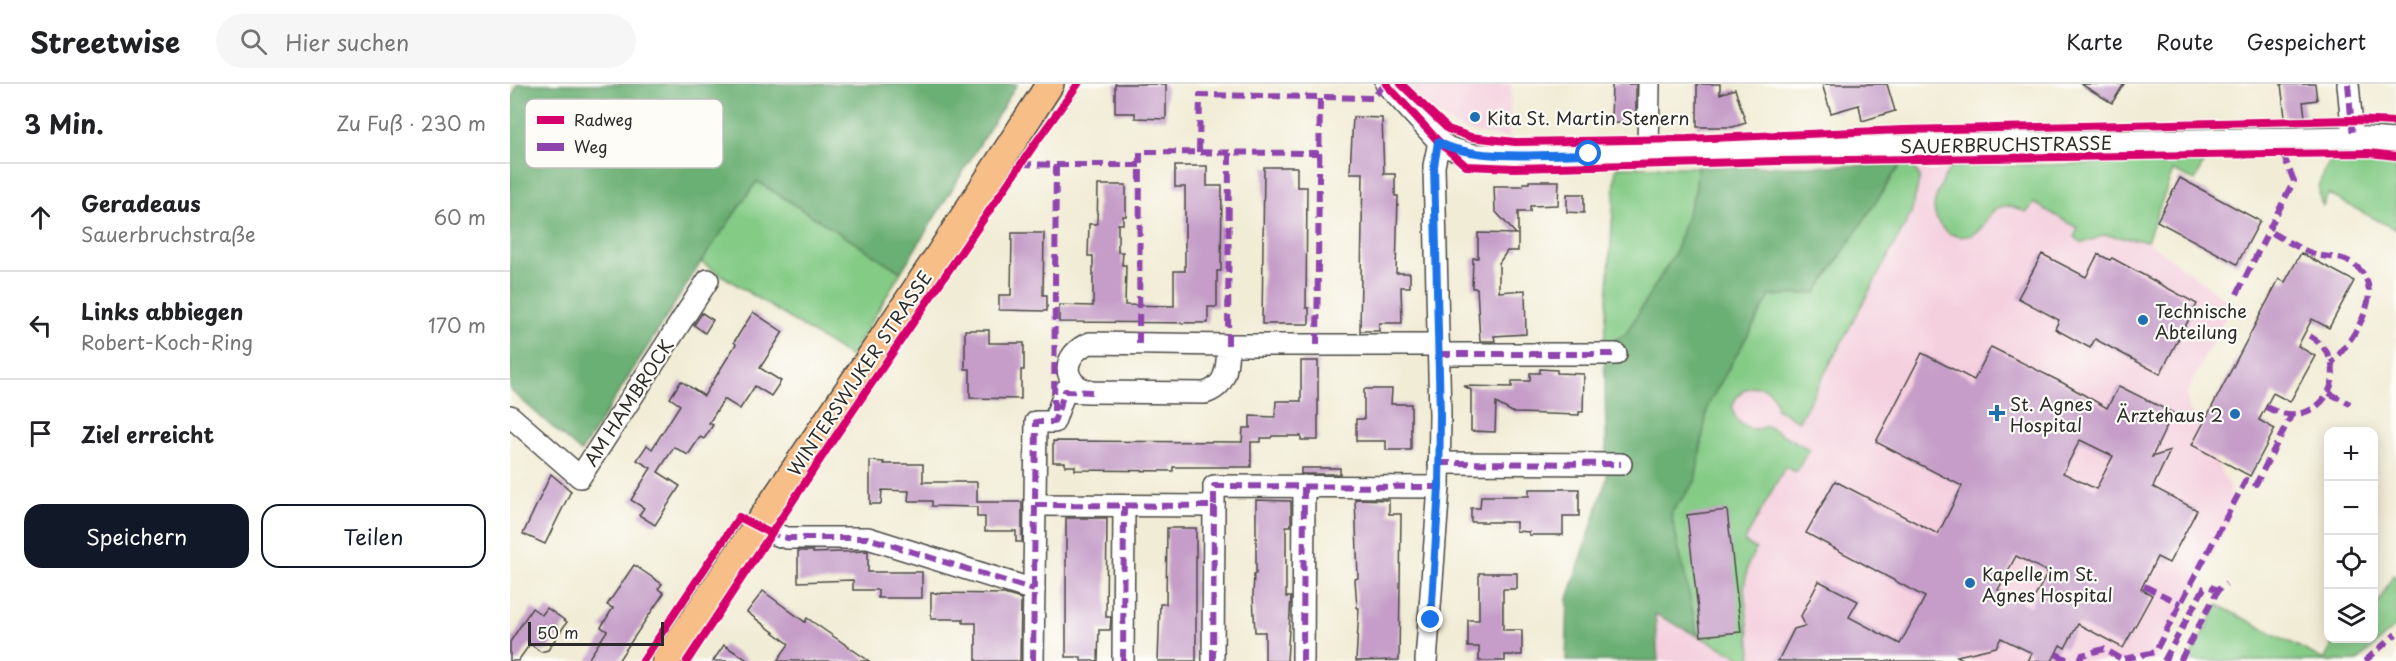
<!DOCTYPE html>
<html lang="de">
<meta charset="utf-8">
<style>
body{margin:0;font-family:"Playpen Sans",sans-serif;background:#f6f6f6;color:#202124}
.controls{position:absolute;right:18px;bottom:18px;display:grid;overflow:hidden;border-radius:12px;box-shadow:0 3px 15px #0003}
.controls button{width:54px;height:54px;display:grid;place-items:center;padding:0;border:0;border-bottom:2px solid #e0e0e0;background:#fff;color:#202124;font:30px sans-serif}
.scale{position:absolute;left:18px;bottom:15px;width:136px;box-sizing:border-box;padding-left:6px;border:3px solid #2b2b2b;border-top:0;font-size:16px;line-height:21px;white-space:nowrap;color:#2b2b2b;-webkit-text-stroke:4px #fdfcf7;paint-order:stroke}
.stop{position:absolute;width:18px;height:18px;margin:-14px;border:4px solid #1a73e8;border-radius:50%;background:#fff}
.stop.end{background:#1a73e8;border-color:#fff;box-shadow:0 2px 6px #0008}
.list{margin:0;padding:0;list-style:none}
h2{display:flex;justify-content:space-between;align-items:center;height:78px;margin:0;padding:0 24px;font-size:26px}
h2 small{font-size:20px;font-weight:400;color:#757577}
.list li{display:grid;grid-template-columns:39px 1fr auto;gap:18px;align-items:center;box-sizing:border-box;height:108px;padding:0 24px;border-top:2px solid #e0e0e0}
.list b{display:block;font-size:22px;white-space:nowrap}
.list p{margin:0;font-size:20px;white-space:nowrap;color:#757577}
.list em{font-size:20px;font-style:normal;color:#757577}
.actions{display:flex;gap:12px;padding:18px 24px}
.actions a{flex:1;padding:14px 0;border:2px solid #111827;border-radius:18px;text-align:center;font-size:21px;color:#111827}
.actions .main{background:#111827;color:#fff}
.icon{flex:none;width:33px;height:33px;fill:none;stroke:currentColor;stroke-width:2;stroke-linecap:round;stroke-linejoin:round}
.map{position:relative;flex:none;width:1886px;height:577px;overflow:hidden}
header{display:flex;align-items:center;gap:36px;box-sizing:border-box;height:84px;padding:0 30px;background:#fff;border-bottom:2px solid #e0e0e0}
header strong{font-size:28px}
nav{display:flex;gap:33px;margin-inline-start:auto;font-size:21px}
.search{width:420px;height:54px;background:#f6f6f6;display:flex;align-items:center;gap:15px;box-sizing:border-box;padding:0 21px;border-radius:33px;color:#757577;font-size:22px}
main{display:flex}
aside{flex:1;background:#fff}
.map>svg:first-child{display:block}
</style>
<header>
<strong>Streetwise</strong>
<div class="search"><svg class="icon" aria-label="search" viewBox="0 0 24 24"><circle cx="10" cy="10" r="6"/><path d="M15 15l6 6"/></svg>Hier suchen</div>
<nav><a>Karte</a><a>Route</a><a>Gespeichert</a></nav>
</header>
<main>
<aside>
<h2>3 Min.<small>Zu Fuß · 230 m</small></h2>
<ul class="list">
<li><svg class="icon" aria-label="ahead" viewBox="0 0 24 24"><path d="M12 20V5M6 11l6-6 6 6"/></svg><div><b>Geradeaus</b><p>Sauerbruchstraße</p></div><em>60 m</em></li>
<li><svg class="icon" aria-label="left" viewBox="0 0 24 24"><path d="M17 20v-9H6M10 6l-5 5 5 5"/></svg><div><b>Links abbiegen</b><p>Robert-Koch-Ring</p></div><em>170 m</em></li>
<li><svg class="icon" aria-label="arrive" viewBox="0 0 24 24"><path d="M6 21V4h12l-3 4 3 4H6"/></svg><div><b>Ziel erreicht</b></div></li>
</ul>
<div class="actions"><a class="main">Speichern</a><a>Teilen</a></div>
</aside>
<div class="map">
<svg width="1886" height="577" viewBox="0 0 1886 577">
<rect width="100%" height="100%" fill="#fdfcf7"/>
<filter id="ink" filterUnits="userSpaceOnUse"><feTurbulence type="fractalNoise" baseFrequency=".0167" numOctaves="2"/><feDisplacementMap in="SourceGraphic" scale="12" xChannelSelector="R" yChannelSelector="G"/><feConvolveMatrix kernelMatrix="1 2 1 2 8 2 1 2 1" color-interpolation-filters="sRGB"/></filter>
<filter id="wash" filterUnits="userSpaceOnUse"><feTurbulence type="fractalNoise" baseFrequency=".008" numOctaves="4" result="noise"/><feDisplacementMap in="SourceGraphic" scale="24" xChannelSelector="R" yChannelSelector="G"/><feGaussianBlur stdDeviation="1.35" result="paint"/><feColorMatrix in="noise" values="0 0 0 0 0 0 0 0 0 0 0 0 0 0 0 0 0 1.4 0 .05"/><feComposite in="paint" operator="in"/></filter>
<g filter="url(#wash)">
<rect width="100%" height="100%" fill="#f1ecd5"/>
<g fill="#f4cfde">
<path d="M898,0H1001L999,54L959,48L940,39L922,26Z"/>
<path d="M1440,83L1424,119L1480,129L1491,123H1502L1517,128L1524,119L1569,144L1573,159L1595,151L1637,157L1722,220L1681,300L1677,312L1679,325L1720,405L1721,421L1719,439L1645,577H1242L1234,505L1238,480L1246,465L1234,458L1275,383L1250,345H1243L1230,340L1223,326L1225,316L1230,308L1237,304L1251,303L1263,312L1267,325L1289,336L1401,130L1410,93L1404,84Z"/>
<path d="M1144,529L1188,552L1238,577H1148Z"/>
</g>
<g fill="#84cb86" stroke="#587b58" stroke-width="1.5">
<path d="M1851,74L1886,77V146L1818,110L1813,122L1811,118C1806,103 1812,85 1823,75Z"/>
<path d="M1694,77L1685,97L1663,87L1637,157L1595,151L1573,159L1564,153L1568,144L1524,119L1517,128C1509,125 1499,120 1490,123C1478,127 1477,139 1469,146C1448,164 1419,142 1425,117C1427,106 1435,94 1440,83Z"/>
<path d="M1390,81L1404,84L1410,93L1401,130L1289,337L1267,325C1262,280 1203,312 1230,339C1238,347 1247,346 1257,342L1299,365L1286,388L1275,383L1234,458L1246,465L1238,480L1234,505L1242,577H1238L1188,552L1161,429L1185,398L1198,321L1260,212L1306,209Z"/>
<path d="M1106,83H1187L1186,103L1165,169L1115,251L1094,261Z"/>
<path d="M247,97L391,188L340,273L191,178Z"/>
<path d="M1883,491L1886,493V542L1848,577H1678L1708,521L1814,576L1826,555L1864,554V527Z"/>
</g>
<g fill="#6baf73" stroke="#4b6d4f" stroke-width="1.5">
<path d="M7,0H507L391,188L247,97L191,178L71,368L0,306V20Z"/>
<path d="M1390,81L1306,209L1260,212L1198,321L1185,398L1161,429L1188,552L1145,530L1148,577H1056L1058,515L1097,394L1094,261L1115,251L1165,169L1186,104L1187,83Z"/>
</g>
<g id="blocks">
<g fill="#c59dc8" fill-rule="evenodd">
<path d="M605,0H656V35L625,34V29H605Z"/>
<path d="M1102,0H1126V39H1101Z"/>
<path d="M1187,0H1210V10L1225,5L1236,39L1223,43H1187Z"/>
<path d="M1312,0H1377L1385,27L1352,37L1349,21L1321,29Z"/>
<path d="M1571,0H1614L1602,19Z"/>
<path d="M1771,0H1805L1807,16L1793,18L1795,32L1775,33Z"/>
<path d="M843,33L872,34L874,90H885V112H888L886,189H900V203H891L892,239H869V247H850L853,89H840Z"/>
<path d="M665,82H697V102H712L711,187H707V223H698V239L549,238V221L583,222V172H578L579,140H587L588,101H616V132H613V140H608V168H613L612,181H616L615,221L664,222V187H675V103H665Z"/>
<path d="M754,83H787V103H797L796,224H799V240H752Z"/>
<path d="M1670,94L1750,137L1727,180L1647,137Z"/>
<path d="M1019,97H1049L1048,121L1020,122V128H1008V167H997L989,179V208L1015,206L1016,250L984,252L985,257H970L967,204H962L963,174H968V149L1006,150L985,127L984,102H1013V99H1019Z"/>
<path d="M1057,110H1074V129L1057,128Z"/>
<path d="M502,149H534L533,211H537V227L489,226V211H501Z"/>
<path d="M1791,169L1844,197L1819,244L1802,235L1788,262L1805,272L1780,318L1763,309L1749,336L1765,345L1740,392L1682,361L1769,195L1775,198Z"/>
<path d="M1532,170L1576,193L1588,170L1600,176L1602,174L1687,220L1650,290L1585,255L1580,264L1545,245L1549,236L1508,214Z"/>
<path d="M243,228L273,248L250,284L271,297L261,312L245,302L230,325L214,315L199,339L203,341L194,355L190,353L178,371L164,363L148,388L170,402L145,441L129,431L134,424L121,416L141,384L127,376L137,361L142,365L170,321L160,314L171,297L194,312L226,260L224,258Z"/>
<path d="M192,229L203,236L195,249L184,241Z"/>
<path d="M455,246H479V259H514V286H511V315L460,314V285H455Z"/>
<path d="M1481,263L1553,299L1597,324L1609,302L1663,329L1642,373L1660,367L1643,403L1687,426L1659,479L1647,473L1631,505L1642,511L1613,564L1568,540L1555,564L1550,561L1542,577H1518L1522,569L1491,554L1486,563L1447,572L1456,577H1268L1284,545L1295,542L1291,532L1309,497L1348,517L1339,533L1390,560L1415,513L1296,449L1325,397L1428,450L1452,402L1366,358L1412,269L1464,296ZM1570,356L1603,372L1586,405L1553,389ZM1506,472L1538,488L1520,522L1488,506Z"/>
<path d="M791,277H808V356H791V352H762L761,354H751V358H741V383H663V387L565,386V382H555V378H543V357L732,358L733,344H740V332L765,333L766,317H791Z"/>
<path d="M1030,285L1047,286V289L1074,290L1073,328H1069V331L1004,329L986,319L985,348L961,347V306L954,302L1002,303V297H1020V289H1030Z"/>
<path d="M854,305H882L881,320H901V366H876V357H846V335H854Z"/>
<path d="M360,377L374,378V380H413V398H467V418H512V458H506V447H475V433H467V423L422,422V417H398L399,407L372,406L371,420H360Z"/>
<rect x="791" y="384" width="39" height="6"/>
<path d="M41,390L61,407L35,460L13,450Z"/>
<path d="M1019,405H1069V432H1053V451H1019V448L1006,447V438H961V424H970L971,412H1019Z"/>
<path d="M845,415L879,416V430H891L889,576L846,577L849,524H847L845,495L848,494Z"/>
<path d="M746,416L781,417V442H776V513H781L777,577H755V548H745L743,512L744,490H746Z"/>
<path d="M1217,426L1231,548L1191,552L1177,431Z"/>
<path d="M556,434H597L596,533H601L600,546H589L588,577H571V573H556Z"/>
<path d="M657,444H686V577H648L650,520H656Z"/>
<path d="M288,467H303V469L358,467V488H412V514H368V506H343V496L288,498Z"/>
<path d="M124,481L152,500L148,505L154,509L108,577H77L97,547L91,543L103,524L97,521Z"/>
<path d="M969,489H1007V505H993V546H1012V571H995V577H969V563H958V536H969Z"/>
<path d="M253,507L295,538L297,534L359,577H267L279,560L237,528Z"/>
<path d="M421,509L494,510L511,515L510,577H466V539H453V535H421Z"/>
<path d="M22,524L32,531L37,524L57,538L38,566L31,568L20,560L8,577H0V558Z"/>
<path d="M214,561L239,577H203Z"/>
</g>
</g>
</g>
<g filter="url(#ink)">
<use href="#blocks" fill-opacity="0" stroke="#494844" stroke-width="1.5"/>
<g fill="none" stroke-linecap="round" stroke-linejoin="round">
<defs>
<g id="minor">
<path d="M876,0L929,58L939,64L964,71L1190,69L1419,61L1843,53L1886,56"/>
<path d="M1838,0L1843,53"/>
<path d="M1138,70L1139,0"/>
<path d="M580,259L718,261C717,281 718,302 695,309L582,308C550,301 551,270 580,259Z"/>
<path d="M718,261H929"/>
<path d="M929,270H1106"/>
<path d="M0,332L70,393L198,196"/>
<path d="M929,379L1111,380"/>
<path d="M525,421L704,422V402L929,403"/>
<path d="M260,449L277,454H358L524,506"/>
<path d="M523,577L526,338H544L555,307L579,308"/>
<path d="M613,577L614,422"/>
<path d="M703,577L704,422"/>
<path d="M793,577L794,402"/>
<path d="M916,577L929,403L930,331L924,82L929,58"/>
</g>
<path id="major" d="M156,577L425,177L540,0"/>
</defs>
<use href="#minor" stroke="#494844" stroke-width="24"/>
<use href="#major" stroke="#494844" stroke-width="30"/>
<use href="#minor" stroke="#fff" stroke-width="21"/>
<use href="#major" stroke="#f7be88" stroke-width="27"/>
<g stroke="#8e44ad" stroke-width="6" stroke-dasharray="12 6" stroke-linecap="butt">
<path d="M1838,0L1843,53"/>
<path d="M689,68L690,11L810,13"/>
<path d="M1773,70L1784,97L1758,147C1774,155 1792,167 1808,171C1819,174 1829,172 1840,178C1882,202 1844,254 1822,279"/>
<path d="M510,80L546,81L544,327"/>
<path d="M546,81H630"/>
<path d="M1727,210L1756,152"/>
<path d="M629,260L630,68L809,69"/>
<path d="M718,261L719,68"/>
<path d="M807,261L810,13L863,14L875,0"/>
<path d="M929,270H1106"/>
<path d="M1819,309L1840,320"/>
<path d="M1756,323C1814,354 1852,276 1794,249"/>
<path d="M929,379L1111,380"/>
<path d="M525,421L704,422V402L929,403"/>
<path d="M257,448L277,454H358L524,506"/>
<path d="M1634,502L1671,520"/>
<path d="M1546,570L1560,577"/>
<path d="M1614,575L1645,568L1736,396L1746,400L1781,332"/>
<path d="M523,577L526,338H544L555,307L582,308"/>
<path d="M613,577L614,422"/>
<path d="M703,577L704,422"/>
<path d="M793,577L794,402"/>
<path d="M1569,577L1572,571L1594,565L1615,577"/>
<path d="M1654,577L1694,504L1698,502L1708,506"/>
<path d="M1670,577L1708,506L1716,500"/>
<path d="M1855,577L1886,550"/>
</g>
<defs>
<g id="cycleway">
<path d="M876,0L929,58L956,82L1005,84L1269,77L1763,70L1859,69L1886,72"/>
<path d="M891,0L938,45L961,53L1005,58L1177,55L1393,46L1842,36L1886,38"/>
<path d="M133,577L229,433L260,449"/>
<path d="M177,577L325,353L522,64L568,0"/>
</g>
</defs>
<use href="#cycleway" stroke="#fdfcf7" stroke-width="11"/>
<use href="#cycleway" stroke="#d6006c" stroke-width="8"/>
</g>
</g>
<g fill="none" stroke-linecap="round" stroke-linejoin="round" filter="url(#ink)">
<path stroke="#1a73e8" stroke-width="8" d="M921,536L929,403L930,331L924,82L928,58C965,78 1037,70 1079,70"/>
</g>
<g fill="#1f6fb2" stroke="#fdfcf7" stroke-width="2">
<circle cx="965" cy="33" r="6"/>
<circle cx="1633" cy="236" r="6"/>
<path d="M1484 320h6v6h6v6h-6v6h-6v-6h-6v-6h6z"/>
<circle cx="1725" cy="330" r="6"/>
<circle cx="1460" cy="499" r="6"/>
</g>
<g text-anchor="middle" dominant-baseline="central" stroke-width="4.5" stroke-linejoin="round" paint-order="stroke">
<g font-size="18" fill="#2b2b2b" stroke="#fdfcf7" text-anchor="start">
<text x="977" y="33">Kita St. Martin Stenern</text>
<text x="1645" y="226">Technische<tspan x="1645" dy="21">Abteilung</tspan></text>
<text x="1500" y="319">St. Agnes<tspan x="1500" dy="21">Hospital</tspan></text>
<text x="1713" y="330" text-anchor="end">Ärztehaus 2</text>
<text x="1472" y="489">Kapelle im St.<tspan x="1472" dy="21">Agnes Hospital</tspan></text>
</g>
<g font-size="18" fill="#2b2b2b" stroke="#fdfcf7">
<text transform="translate(1496 60) rotate(-1)">SAUERBRUCHSTRASSE</text>
<text transform="translate(349 289) rotate(-56)">WINTERSWIJKER STRASSE</text>
<text transform="translate(118 318) rotate(-57)">AM HAMBROCK</text>
</g>
</g>
<rect x="15" y="15" width="198" height="69" rx="9" fill="#fdfcf7" stroke="#bebdba" stroke-width="1.5"/>
<rect x="27" y="32" width="27" height="8" fill="#d6006c"/>
<rect x="27" y="59" width="27" height="8" fill="#8e44ad"/>
<g font-size="16" fill="#2b2b2b">
<text x="64" y="42">Radweg</text>
<text x="64" y="69">Weg</text>
</g>
</svg>
<div class="controls">
<button>+</button>
<button>−</button>
<button><svg class="icon" aria-label="locate" viewBox="0 0 24 24"><circle cx="12" cy="12" r="6"/><path d="M12 2v4M12 18v4M2 12h4M18 12h4"/></svg></button>
<button><svg class="icon" aria-label="layers" viewBox="0 0 24 24"><path d="M12 4l9 5-9 5-9-5zM3 14l9 5 9-5"/></svg></button>
</div>
<div class="scale">50 m</div>
<div class="stop" style="left:1079px;top:70px"></div>
<div class="stop end" style="left:921px;top:536px"></div>
</div>
</main>
